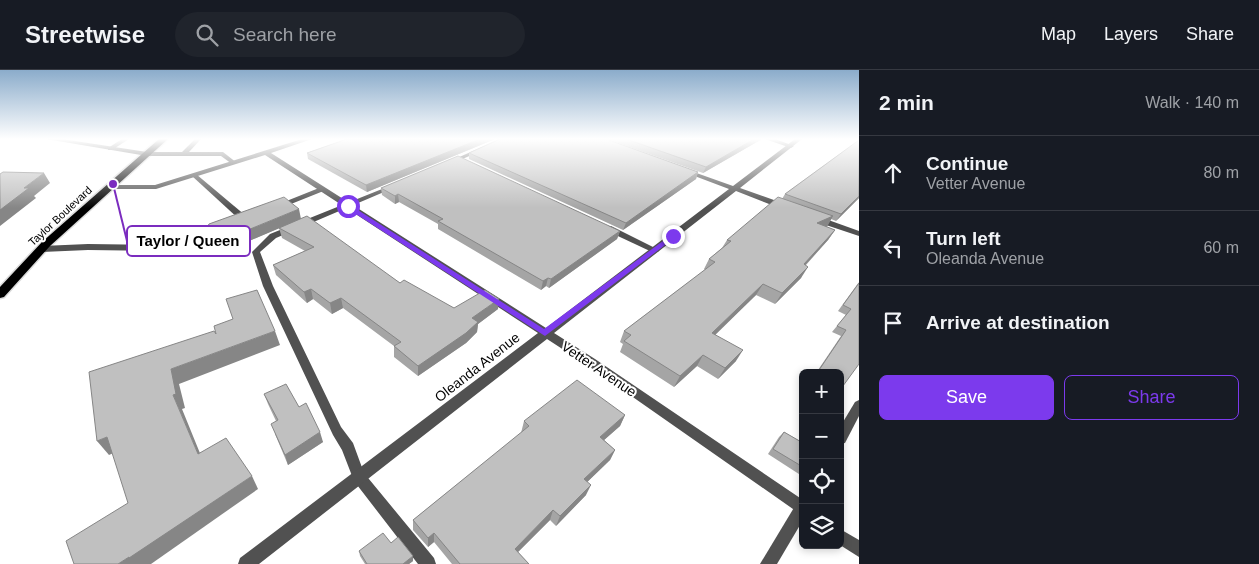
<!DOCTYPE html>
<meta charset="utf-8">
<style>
body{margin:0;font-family:Helvetica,sans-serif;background:#20242c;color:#f1f3f6}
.controls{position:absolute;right:15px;bottom:15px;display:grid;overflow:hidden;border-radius:8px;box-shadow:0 2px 8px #0003}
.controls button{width:45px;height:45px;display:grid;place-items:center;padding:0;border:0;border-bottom:1px solid #363941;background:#171b24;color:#f1f3f6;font:25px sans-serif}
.stop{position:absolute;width:15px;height:15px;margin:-11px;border:4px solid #7c3aed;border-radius:50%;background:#fff}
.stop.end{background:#7c3aed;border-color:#fff;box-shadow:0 1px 5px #0008}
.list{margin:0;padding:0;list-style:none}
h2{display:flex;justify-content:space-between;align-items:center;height:65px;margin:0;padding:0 20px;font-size:21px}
h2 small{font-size:16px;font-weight:400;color:#9ea1a6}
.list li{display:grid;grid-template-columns:32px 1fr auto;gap:15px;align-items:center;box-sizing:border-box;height:75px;padding:0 20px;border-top:1px solid #363941}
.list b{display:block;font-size:19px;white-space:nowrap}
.list p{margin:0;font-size:16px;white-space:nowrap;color:#9ea1a6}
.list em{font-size:16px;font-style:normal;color:#9ea1a6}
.actions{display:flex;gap:10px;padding:15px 20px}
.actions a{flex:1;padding:11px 0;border:1px solid #7c3aed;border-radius:8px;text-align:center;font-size:18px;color:#7c3aed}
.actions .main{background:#7c3aed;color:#fff}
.icon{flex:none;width:28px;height:28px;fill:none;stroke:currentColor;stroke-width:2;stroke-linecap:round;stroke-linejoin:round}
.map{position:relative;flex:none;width:859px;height:494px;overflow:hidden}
header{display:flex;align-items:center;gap:30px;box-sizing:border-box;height:70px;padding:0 25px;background:#171b24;border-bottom:1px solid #363941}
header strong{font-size:24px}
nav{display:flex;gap:28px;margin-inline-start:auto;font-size:18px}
.search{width:350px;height:45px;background:#20242c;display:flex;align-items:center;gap:12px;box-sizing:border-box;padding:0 18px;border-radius:28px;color:#9ea1a6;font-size:19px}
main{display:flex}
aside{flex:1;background:#171b24}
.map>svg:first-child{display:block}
</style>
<header>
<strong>Streetwise</strong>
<div class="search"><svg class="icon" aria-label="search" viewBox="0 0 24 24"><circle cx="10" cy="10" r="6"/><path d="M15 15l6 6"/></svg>Search here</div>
<nav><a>Map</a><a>Layers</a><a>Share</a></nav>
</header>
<main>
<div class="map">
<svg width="859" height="494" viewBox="0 0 859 494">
<rect width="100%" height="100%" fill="#fff"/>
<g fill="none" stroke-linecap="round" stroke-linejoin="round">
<defs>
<path id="primary" d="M159,69H168L50,176L4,227L0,228V217L42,172Z"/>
</defs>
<use href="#primary" stroke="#dbdbdb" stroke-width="3"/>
<g fill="#515151" fill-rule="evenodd">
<path d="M122,69H129L112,80H108V78Z"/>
<path d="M195,69H201L189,82H223L237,93L232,94L221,86H147L144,84L147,82H182Z"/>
<path d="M500,69H509L453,93L448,92Z"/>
<path d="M765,69H775L794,76L791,78Z"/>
<path d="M192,104H196L246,146V150H240L192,106Z"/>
<path d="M392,115L398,116L276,168L260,182L273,216L341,357L353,373L364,403L434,488L436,494H418L354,411L342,380L333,365L263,216L252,182L270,164Z"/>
<path d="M319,118L326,120L281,138H278L274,136Z"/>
<path d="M605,156H611L659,180L658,182H652L605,160Z"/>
<path d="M212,157H215L219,159L162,181L88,180L42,182L38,179L42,176L88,174L161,175Z"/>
<path d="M859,330V346L845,373L840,374V357L855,332Z"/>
<path d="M803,429V450L777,494H760L798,431Z"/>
</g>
<g fill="#515151" fill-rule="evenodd">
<path d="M46,69H62L147,82L150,84L147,86Z"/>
<path d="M302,69H312L271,83L546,258L729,119L684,102V100H688L733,116L795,69H802L740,118L788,135V139H782L736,121L554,263L595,289L803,430V446L587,295L547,269L259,494H238L240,488L538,263L265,85L156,119H110L106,117L110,115H155Z"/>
<path d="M814,147H820L859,161V166L814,151Z"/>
<path d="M840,459L859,470V487L840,475Z"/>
</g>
<use href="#primary" fill="#000" fill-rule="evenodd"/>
</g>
<g fill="#a5a5a5">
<path d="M347,69H495L367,122L308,89L307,83Z"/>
<path d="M607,69H762L703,103Z"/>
<path d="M859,70V128L836,151L831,149L826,157L835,160L828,170L806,195L801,208L775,234L756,225L715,264L736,291L718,309L697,296L674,317L620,282L623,274L620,272L624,261L705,200L704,199L709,189L722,178L727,170L782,129L785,124Z"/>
<path d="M469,83L698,102L696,109L623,160L469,89Z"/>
<path d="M381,118L620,161L617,169L549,218L546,216L541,220L438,159V154L399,132L395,134L382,125Z"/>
<path d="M301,149L400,213L454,238L498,239L478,254L477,262L466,273L418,306L394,287V276L343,238L332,244L313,229L307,233L276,205L273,195L305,181L282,168L279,158L242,174L239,178L242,187H200L196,176Z"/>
<path d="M859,212L840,303H816L841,266L832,262L846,245L838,241Z"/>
<path d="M264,324L299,337L323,372L288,395L275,364L276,351L268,334Z"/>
<path d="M625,345L620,356L604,370L615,380L610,390L587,412L586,425L556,456L550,450L518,482L529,494H452L434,472L428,477L413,460V450L521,363L524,351Z"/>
<path d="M784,362L803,373V405L802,406L768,384L779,367Z"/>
<path d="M391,473L413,491L409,494H365L360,486L359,481Z"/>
</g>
<g fill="#868686">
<path d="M480,69H495L367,122L366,115Z"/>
<path d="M754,69H762L703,103L706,97Z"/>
<path d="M698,102L696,109L623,160L626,153Z"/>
<path d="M44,103L50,113L34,126L36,128L0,156V140L24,118Z"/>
<path d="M398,124L399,132L395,134V126Z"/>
<path d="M859,126V128L836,151L841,144Z"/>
<path d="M299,139L301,149L242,174L239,178L235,169L238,164Z"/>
<path d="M833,146L827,157L810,163L817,153Z"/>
<path d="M835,160L828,170L797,204L804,194Z"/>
<path d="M620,161L617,169L549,218L551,209Z"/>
<path d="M808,197L801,208L775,234L782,223Z"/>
<path d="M548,208L546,216L541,220L543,211Z"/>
<path d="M763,214L756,225L706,274L712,263Z"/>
<path d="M311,219L313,229L307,233L304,222Z"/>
<path d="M341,228L343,238L332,244L330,233Z"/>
<path d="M499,229L498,239L478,254L477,262L466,273L418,306V296L472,248Z"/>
<path d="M275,261L280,275L179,314L185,338L182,339L206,398L198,384L173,325L171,299Z"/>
<path d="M743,280L736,291L718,309L725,298Z"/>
<path d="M703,285L697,296L674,317L680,306Z"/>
<path d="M625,345L620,356L595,378L600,367Z"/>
<path d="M320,362L323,372L288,395L285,385Z"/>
<path d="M107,367L118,381L109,385L97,371Z"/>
<path d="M615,380L610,390L579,420L584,409Z"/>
<path d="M252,406L258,419L151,494H118Z"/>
<path d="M591,415L586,425L556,456L560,446Z"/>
<path d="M553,440L550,450L512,488L515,479Z"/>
<path d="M434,463V472L428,477V468Z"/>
<path d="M413,486V491L409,494H403Z"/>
</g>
<g fill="#c0c0c0" stroke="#868686">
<path d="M347,69H480L366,115L307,83Z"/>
<path d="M500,69H606L698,102L626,153L469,83Z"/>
<path d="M626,69H754L706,97Z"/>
<path d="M859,70V126L841,144L785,124Z"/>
<path d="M458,86L620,161L551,209L548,208L543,211L438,151L443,149L398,124L395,126L381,118Z"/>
<path d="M3,102L44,103L24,118H29L0,140V104Z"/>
<path d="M284,127L299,139L238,164L235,169L238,177L196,176L209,154Z"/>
<path d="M778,127L833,146L817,153L835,160L804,194L808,197L782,223L763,214L712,263L743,280L725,298L703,285L680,306L624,271L631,265L624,261L715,192L709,189L731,171L727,170Z"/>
<path d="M307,146L400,213L404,210L454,238L485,220L499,229L472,248L478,252L466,263L418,296L394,276L401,272L341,228L330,233L311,219L304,222L273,195L314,177L279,158Z"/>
<path d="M859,213V294L840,320V303H817L846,260L837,256L851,239L843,235Z"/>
<path d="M257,220L275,261L171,299L176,324L173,325L198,384L226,368L252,406L129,488V487L118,494H74L66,471L128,433L107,367L97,371L89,302L214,261L216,264L214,256L233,249L226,229Z"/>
<path d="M577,310L625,345L600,367L615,380L584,409L591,415L560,446L553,440L515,479L529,494H460L434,463L428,468L413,450L529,356L524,351Z"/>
<path d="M286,314L299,337L306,333L320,362L285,385L271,354L278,350L264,324Z"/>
<path d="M784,362L803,373V397L773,379Z"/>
<path d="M383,463L391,473L398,467L413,486L403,494H367L359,481Z"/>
</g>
<linearGradient id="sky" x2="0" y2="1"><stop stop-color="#8baccb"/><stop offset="0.5" stop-color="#fff"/><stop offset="1" stop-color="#fff" stop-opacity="0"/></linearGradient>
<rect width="859" height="138" fill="url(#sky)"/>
<path fill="#7c3aed" d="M345,135H350L544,259L671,165L677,166L545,266L345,137Z"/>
<g text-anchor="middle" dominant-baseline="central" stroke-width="4" stroke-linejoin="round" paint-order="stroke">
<g font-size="11" fill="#000" stroke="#fff">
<text transform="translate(60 146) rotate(-43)">Taylor Boulevard</text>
</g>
<g font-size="14" fill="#000" stroke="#fff">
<text transform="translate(477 297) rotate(-38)">Oleanda Avenue</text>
<text transform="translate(599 299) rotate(34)">Vetter Avenue</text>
</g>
</g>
<path fill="none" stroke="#7b2cbf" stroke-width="2" d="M113 114L127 171"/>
<circle fill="#7b2cbf" stroke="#fff" stroke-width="2" cx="113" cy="114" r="5"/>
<rect fill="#fff" stroke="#7b2cbf" stroke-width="2" x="127" y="156" width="123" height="30" rx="5"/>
<g font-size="15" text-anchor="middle" font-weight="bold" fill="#000">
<text x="188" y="176">Taylor / Queen</text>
</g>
</svg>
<div class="controls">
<button>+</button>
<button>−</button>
<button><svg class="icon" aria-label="locate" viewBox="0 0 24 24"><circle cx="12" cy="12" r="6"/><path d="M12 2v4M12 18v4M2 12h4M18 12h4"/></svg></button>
<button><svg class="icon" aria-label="layers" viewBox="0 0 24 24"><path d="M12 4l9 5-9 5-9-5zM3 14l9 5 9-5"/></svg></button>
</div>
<div class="stop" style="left:348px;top:136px"></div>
<div class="stop end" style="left:673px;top:166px"></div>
</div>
<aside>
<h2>2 min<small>Walk · 140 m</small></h2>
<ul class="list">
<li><svg class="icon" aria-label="ahead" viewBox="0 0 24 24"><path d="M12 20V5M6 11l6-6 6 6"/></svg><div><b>Continue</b><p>Vetter Avenue</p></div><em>80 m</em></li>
<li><svg class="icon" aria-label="left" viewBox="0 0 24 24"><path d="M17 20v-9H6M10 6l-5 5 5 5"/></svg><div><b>Turn left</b><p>Oleanda Avenue</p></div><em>60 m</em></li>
<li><svg class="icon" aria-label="arrive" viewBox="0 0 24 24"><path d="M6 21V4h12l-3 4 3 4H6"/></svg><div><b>Arrive at destination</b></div></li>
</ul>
<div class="actions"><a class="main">Save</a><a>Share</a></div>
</aside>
</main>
